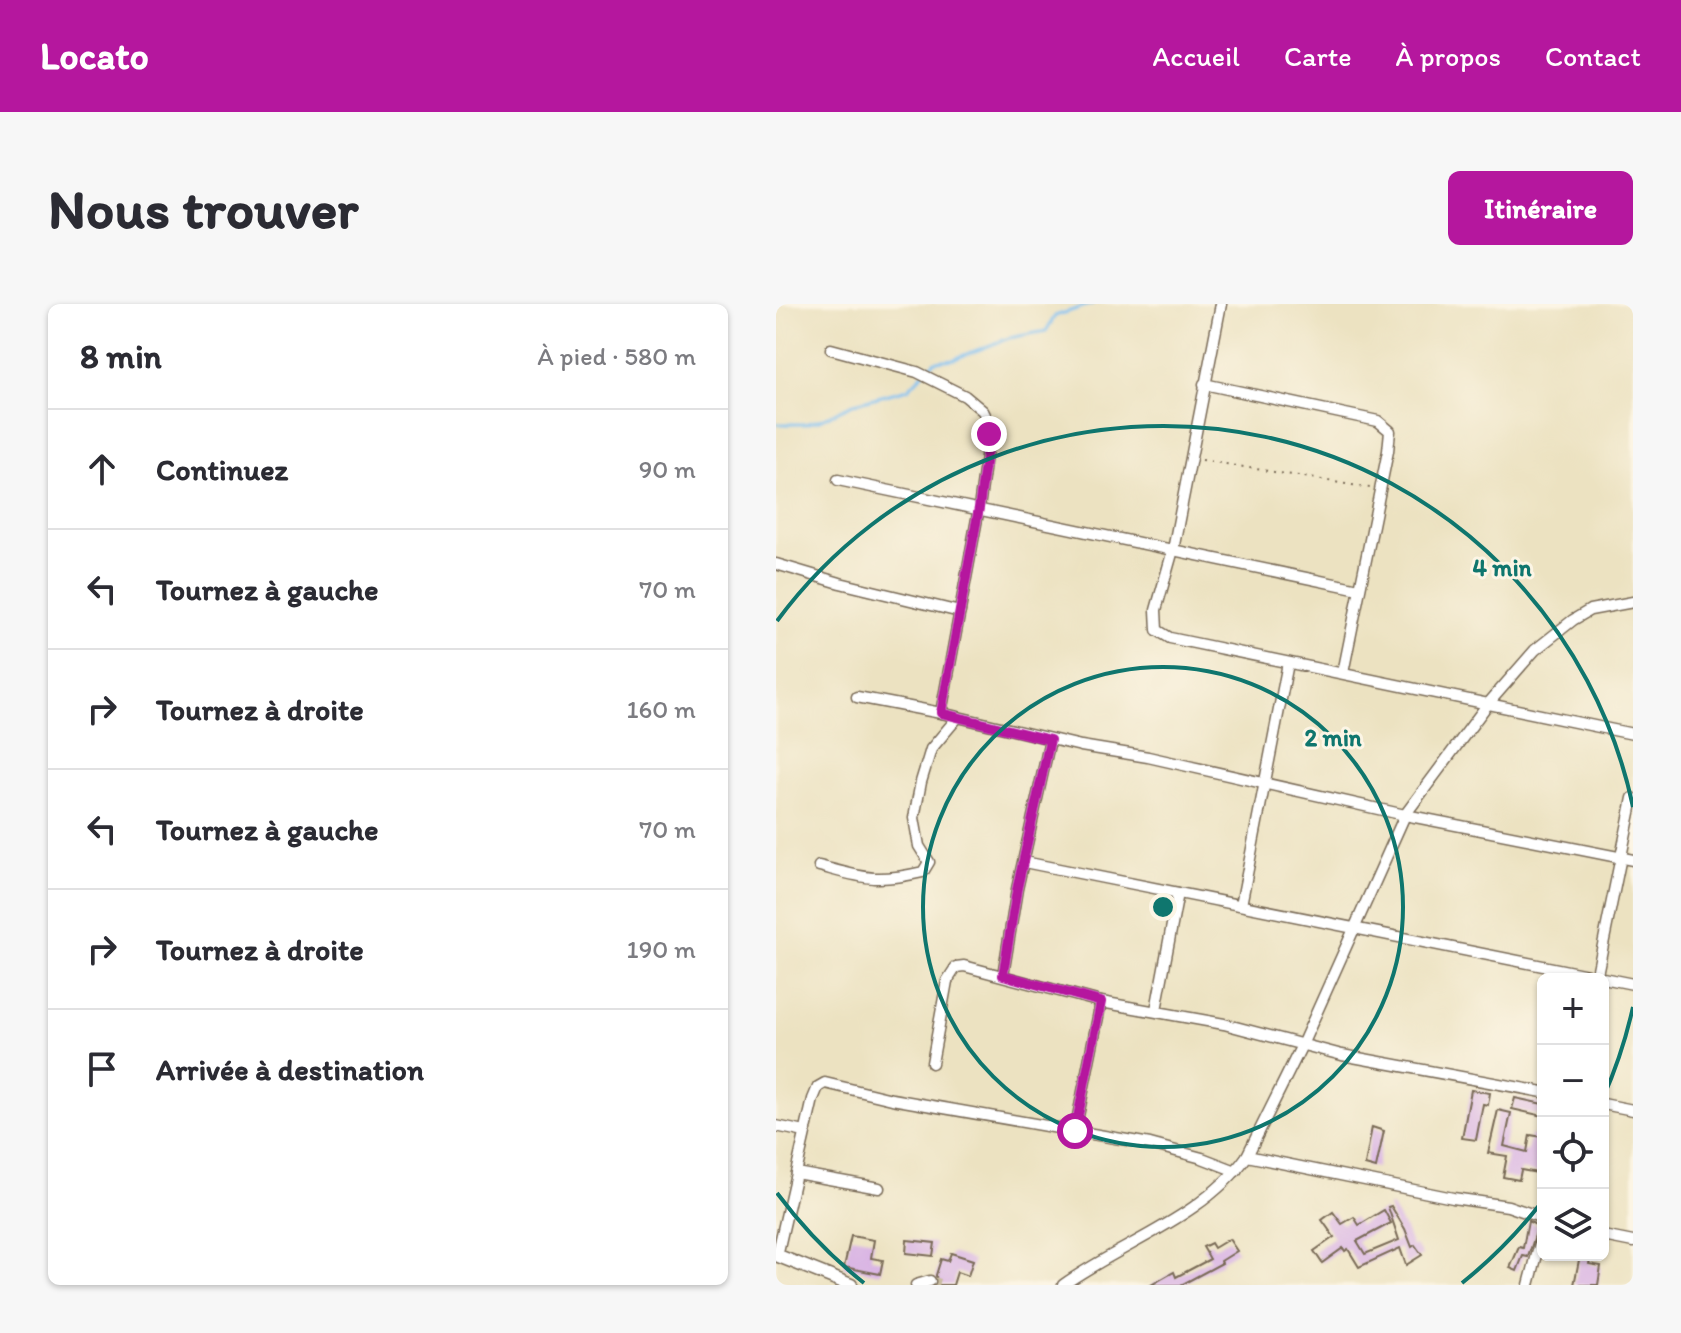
<!DOCTYPE html>
<html lang="fr">
<meta charset="utf-8">
<style>
body{margin:0;font-family:Itim,sans-serif;background:#f7f7f7;color:#2b2b33}
.controls{position:absolute;right:24px;bottom:24px;display:grid;overflow:hidden;border-radius:12px;box-shadow:0 2px 6px #0004}
.controls button{width:72px;height:72px;display:grid;place-items:center;padding:0;border:0;border-bottom:2px solid #e1e1e2;background:#fff;color:#2b2b33;font:40px sans-serif}
.stop{position:absolute;width:24px;height:24px;margin:-18px;border:6px solid #b5179e;border-radius:50%;background:#fff}
.stop.end{background:#b5179e;border-color:#fff;box-shadow:0 2px 8px #0008}
.list{margin:0;padding:0;list-style:none}
h2{display:flex;justify-content:space-between;align-items:center;height:104px;margin:0;padding:0 32px;font-size:34px}
h2 small{font-size:26px;font-weight:400;color:#7c7c81}
.list li{display:grid;grid-template-columns:52px 1fr auto;gap:24px;align-items:center;box-sizing:border-box;height:120px;padding:0 32px;border-top:2px solid #e1e1e2}
.list b{display:block;font-size:30px;white-space:nowrap}
.list em{font-size:26px;font-style:normal;color:#7c7c81}
.icon{flex:none;width:44px;height:44px;fill:none;stroke:currentColor;stroke-width:2;stroke-linecap:round;stroke-linejoin:round}
.map{position:relative;flex:none;width:857px;height:981px;overflow:hidden;border-radius:12px}
header{display:flex;align-items:center;gap:48px;box-sizing:border-box;height:112px;padding:0 40px;background:#b5179e;color:#fff}
header strong{font-size:38px}
nav{display:flex;gap:44px;margin-inline-start:auto;font-size:28px}
.intro{display:flex;align-items:center;justify-content:space-between;box-sizing:border-box;height:192px;padding:0 48px}
h1{margin:0;font-size:56px}
.button{padding:20px 36px;border-radius:12px;background:#b5179e;color:#fff;font-size:28px;font-weight:700}
main{display:flex;gap:48px;padding:0 48px}
aside{flex:1;background:#fff;border-radius:12px;box-shadow:0 2px 6px #0004}
.map>svg:first-child{display:block}
</style>
<header>
<strong>Locato</strong>
<nav><a>Accueil</a><a>Carte</a><a>À propos</a><a>Contact</a></nav>
</header>
<div class="intro"><h1>Nous trouver</h1><a class="button">Itinéraire</a></div>
<main>
<aside>
<h2>8 min<small>À pied · 580 m</small></h2>
<ul class="list">
<li><svg class="icon" aria-label="ahead" viewBox="0 0 24 24"><path d="M12 20V5M6 11l6-6 6 6"/></svg><div><b>Continuez</b></div><em>90 m</em></li>
<li><svg class="icon" aria-label="left" viewBox="0 0 24 24"><path d="M17 20v-9H6M10 6l-5 5 5 5"/></svg><div><b>Tournez à gauche</b></div><em>70 m</em></li>
<li><svg class="icon" aria-label="right" viewBox="0 0 24 24"><path d="M7 20v-9h11M14 6l5 5-5 5"/></svg><div><b>Tournez à droite</b></div><em>160 m</em></li>
<li><svg class="icon" aria-label="left" viewBox="0 0 24 24"><path d="M17 20v-9H6M10 6l-5 5 5 5"/></svg><div><b>Tournez à gauche</b></div><em>70 m</em></li>
<li><svg class="icon" aria-label="right" viewBox="0 0 24 24"><path d="M7 20v-9h11M14 6l5 5-5 5"/></svg><div><b>Tournez à droite</b></div><em>190 m</em></li>
<li><svg class="icon" aria-label="arrive" viewBox="0 0 24 24"><path d="M6 21V4h12l-3 4 3 4H6"/></svg><div><b>Arrivée à destination</b></div></li>
</ul>
</aside>
<div class="map">
<svg width="857" height="981" viewBox="0 0 857 981">
<rect width="100%" height="100%" fill="#fcf5e5"/>
<filter id="ink" filterUnits="userSpaceOnUse"><feTurbulence type="fractalNoise" baseFrequency=".0125" numOctaves="2"/><feDisplacementMap in="SourceGraphic" scale="16" xChannelSelector="R" yChannelSelector="G"/><feConvolveMatrix kernelMatrix="1 2 1 2 8 2 1 2 1" color-interpolation-filters="sRGB"/></filter>
<filter id="wash" filterUnits="userSpaceOnUse"><feTurbulence type="fractalNoise" baseFrequency=".006" numOctaves="4" result="noise"/><feDisplacementMap in="SourceGraphic" scale="32" xChannelSelector="R" yChannelSelector="G"/><feGaussianBlur stdDeviation="1.8" result="paint"/><feColorMatrix in="noise" values="0 0 0 0 0 0 0 0 0 0 0 0 0 0 0 0 0 1.4 0 .05"/><feComposite in="paint" operator="in"/></filter>
<g filter="url(#wash)">
<rect width="100%" height="100%" fill="#ece2c1"/>
<g fill="none" stroke-linecap="round" stroke-linejoin="round">
<path stroke="#7cbff2" stroke-width="3" d="M0,120H29L46,115L79,99L132,85L159,57L178,55L233,34L270,27L279,12L316,0"/>
</g>
<g id="blocks">
<g fill="#d7b0e4">
<path d="M695,786L714,789L712,801L707,800L700,836L686,834Z"/>
<path d="M739,794L767,800V812L736,805Z"/>
<path d="M722,806L735,809L728,842L751,848L754,831L767,833V870L745,866L743,876L727,873L731,852L712,849Z"/>
<path d="M596,823L608,827L600,864L589,861Z"/>
<path d="M615,902L629,925L636,943L639,941L646,951L630,961L624,944L583,963L572,945L569,947L567,944L546,959L538,947L558,933L546,916L557,908L566,920L578,913L583,921L608,906L615,919L581,937L589,950L623,936L612,903Z"/>
<path d="M752,917L762,922L752,953L747,952L741,967L734,964L743,943L747,944Z"/>
<path d="M75,932L98,936L95,954L107,956L104,970L68,963Z"/>
<path d="M453,935L461,947L445,957L446,959L405,981H375L398,968L400,973L434,955L427,943L435,939L438,944Z"/>
<path d="M131,936L159,939L157,952L130,949Z"/>
<path d="M175,949L197,956L192,972L181,968L177,981H161L160,971L165,955L172,957Z"/>
<path d="M804,951H815L813,960L825,962L822,981H798Z"/>
</g>
</g>
</g>
<g filter="url(#ink)">
<use href="#blocks" fill-opacity="0" stroke="#796a57" stroke-width="2"/>
<g fill="none" stroke-linecap="round" stroke-linejoin="round">
<path stroke="#c9bda0" stroke-width="10" stroke-dasharray="10 5" stroke-linecap="butt" d="M154,977L168,981"/>
<defs>
<g id="minor">
<path d="M445,0L397,246L380,306L381,326L394,334L857,430"/>
<path d="M55,45L141,68L189,92L207,107L211,115L213,130L203,204L165,409"/>
<path d="M428,80L602,117L614,127L612,147L567,369"/>
<path d="M62,176L583,285"/>
<path d="M0,260L64,279L184,308"/>
<path d="M81,393L165,409L305,442L372,453L629,511L857,556"/>
<path d="M248,558L857,680"/>
<path d="M43,562C89,574 99,579 147,568L153,558L143,542L138,514L145,478L155,445L182,413"/>
<path d="M465,601L512,359"/>
<path d="M227,671L241,585L274,436"/>
<path d="M820,675L857,494"/>
<path d="M380,706L402,589"/>
<path d="M156,759L171,677L180,663L188,662L325,698L448,720L566,751L767,788"/>
<path d="M827,800L857,806"/>
<path d="M0,822L29,828"/>
<path d="M299,827L325,698"/>
<path d="M471,852L677,894L732,902L767,914"/>
<path d="M20,869L103,884"/>
<path d="M827,932L857,938"/>
<path d="M1,952L37,795L42,783L49,779L116,795L374,840L426,854L460,867"/>
<path d="M140,981L154,977"/>
<path d="M287,981C346,939 428,913 471,852L526,741L629,511L711,401L759,346L797,316L814,306L857,298"/>
<path d="M753,981L767,928"/>
</g>
<path id="major" d="M0,951L75,981"/>
</defs>
<use href="#minor" stroke="#796a57" stroke-width="13"/>
<use href="#major" stroke="#796a57" stroke-width="15"/>
<path stroke="#796a57" stroke-width="2" stroke-dasharray="2 6" stroke-linecap="butt" d="M426,156L594,184"/>
<use href="#minor" stroke="#fff" stroke-width="10"/>
<use href="#major" stroke="#fff" stroke-width="12"/>
</g>
</g>
<g fill="none" stroke-linecap="round" stroke-linejoin="round" filter="url(#ink)">
<path stroke="#b5179e" stroke-width="10" d="M213,130L203,204L165,409L274,436L241,585L227,671L325,698L299,827"/>
</g>
<g fill="none" stroke="#0f766e" stroke-width="4">
<circle cx="387" cy="603" r="240"/>
<path d="M857 703A480 480 0 0 1 827 794M765 899A480 480 0 0 1 686 979M88 979A480 480 0 0 1 1 889M1 317A480 480 0 0 1 857 503"/>
</g>
<circle cx="387" cy="603" r="12" fill="#0f766e" stroke="#fcf5e5" stroke-width="4"/>
<g font-size="24" text-anchor="middle" font-weight="bold" fill="#0f766e" stroke="#fcf5e5" stroke-width="6" stroke-linejoin="round" paint-order="stroke">
<text x="726" y="272">4 min</text>
<text x="557" y="442">2 min</text>
</g>
</svg>
<div class="controls">
<button>+</button>
<button>−</button>
<button><svg class="icon" aria-label="locate" viewBox="0 0 24 24"><circle cx="12" cy="12" r="6"/><path d="M12 2v4M12 18v4M2 12h4M18 12h4"/></svg></button>
<button><svg class="icon" aria-label="layers" viewBox="0 0 24 24"><path d="M12 4l9 5-9 5-9-5zM3 14l9 5 9-5"/></svg></button>
</div>
<div class="stop" style="left:299px;top:827px"></div>
<div class="stop end" style="left:213px;top:130px"></div>
</div>
</main>
